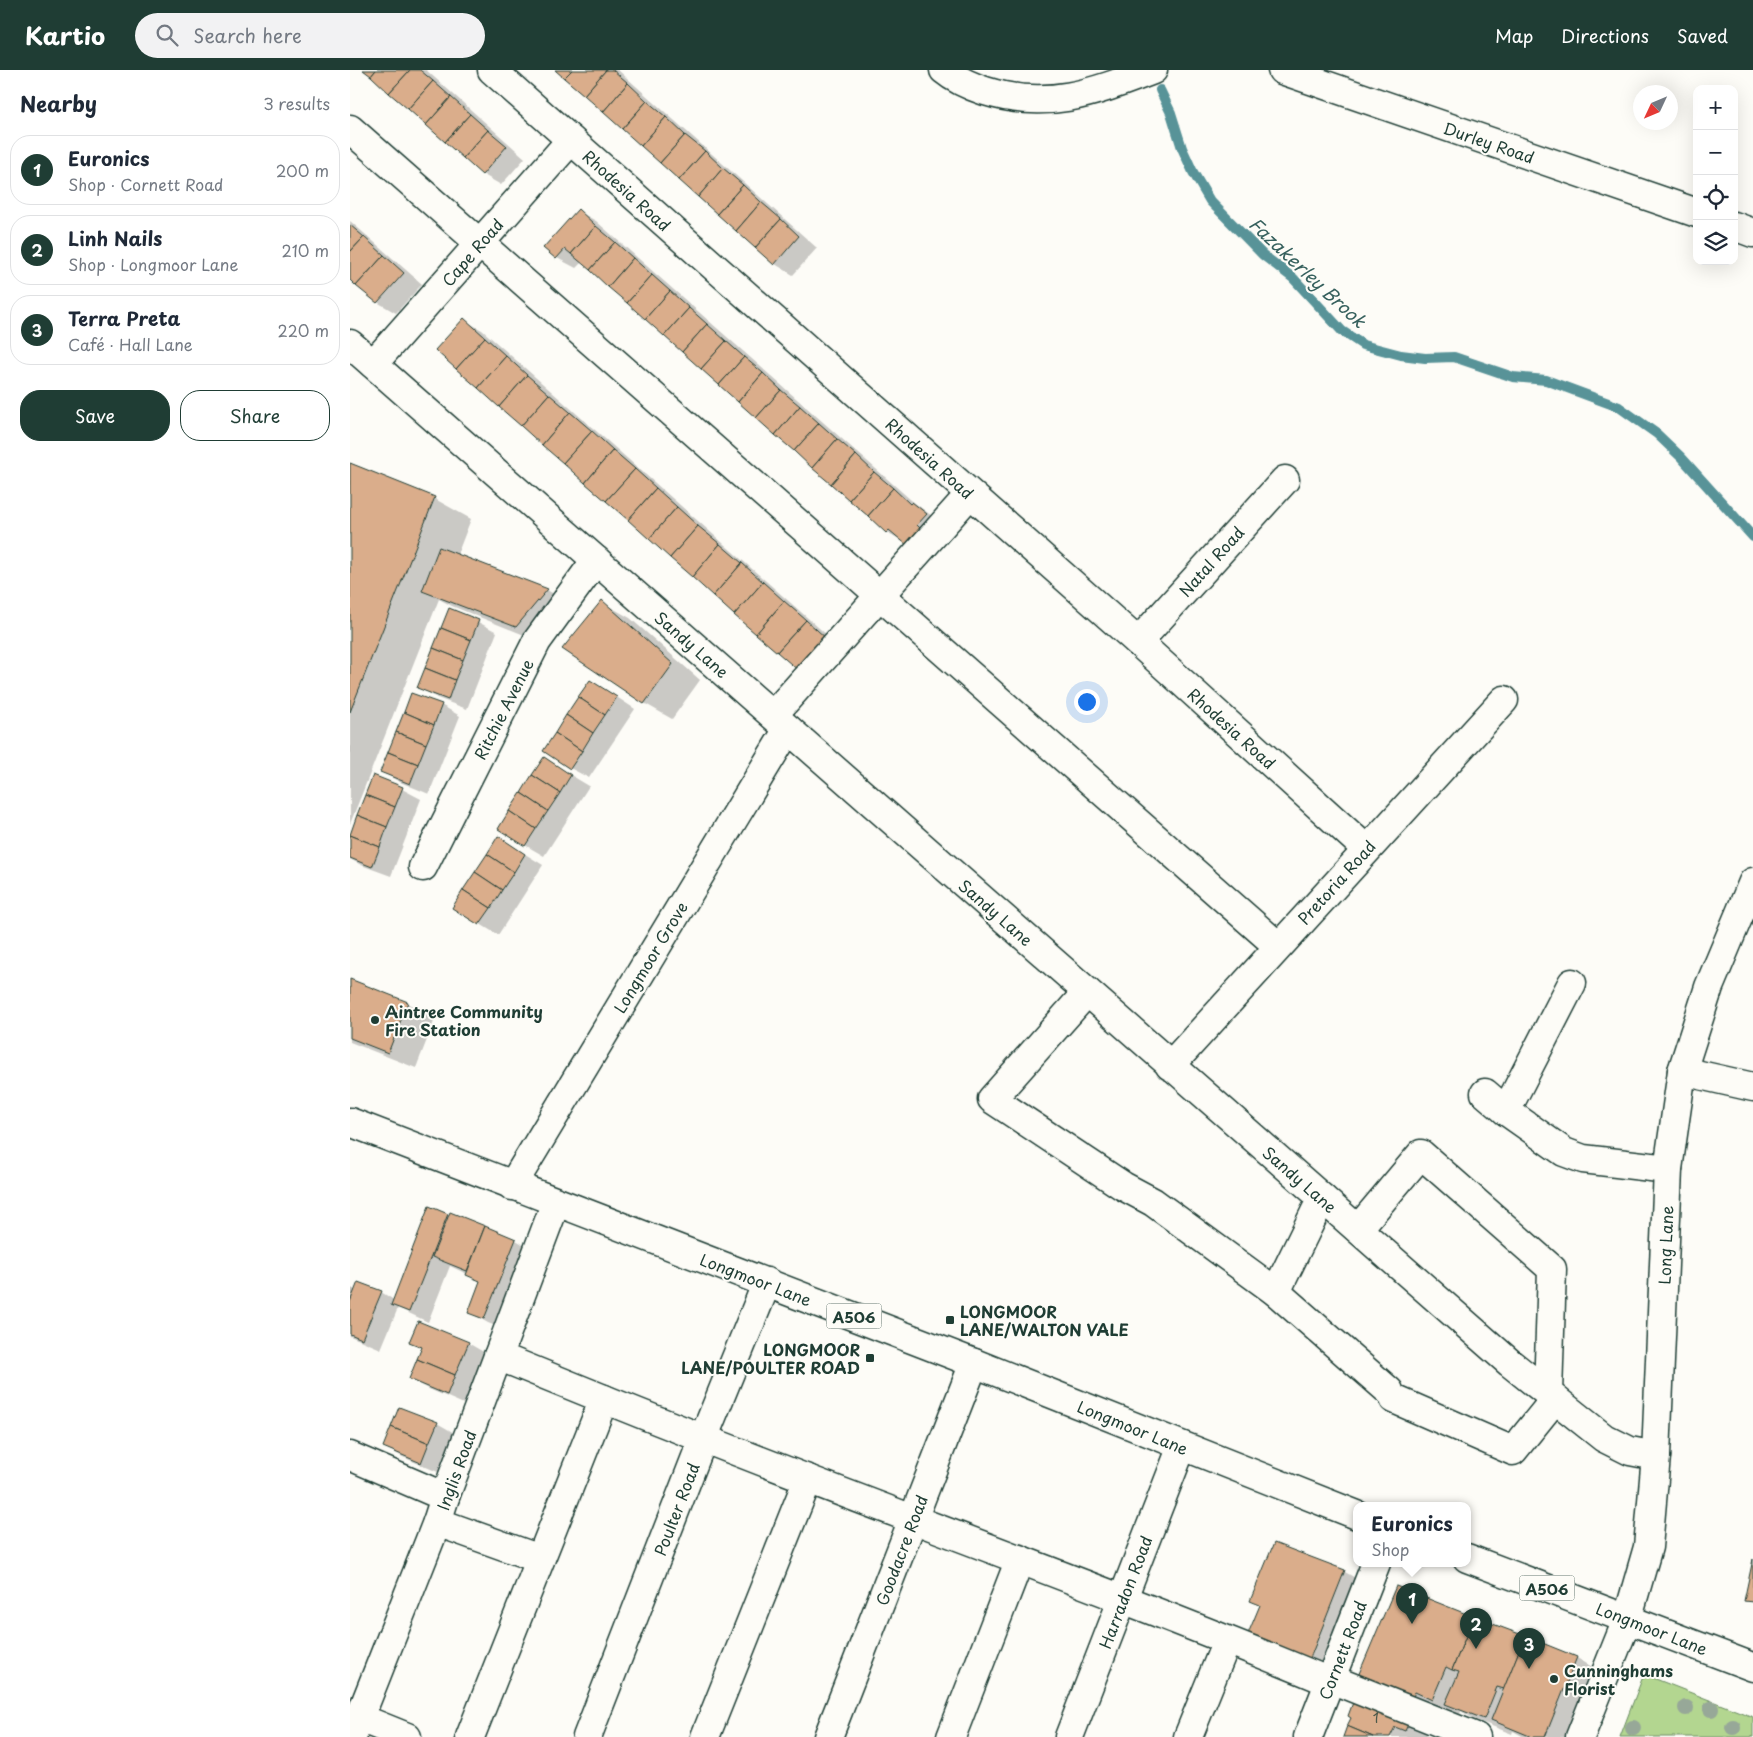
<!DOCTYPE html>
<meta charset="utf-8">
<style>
body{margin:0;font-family:"Playpen Sans",sans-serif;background:#f2f2f3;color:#1f2937}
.controls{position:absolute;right:15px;top:15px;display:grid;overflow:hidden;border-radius:10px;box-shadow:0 5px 20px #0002}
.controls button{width:45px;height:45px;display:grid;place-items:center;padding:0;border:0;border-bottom:1px solid #e0e1e3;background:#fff;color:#1f2937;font:25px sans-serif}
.compass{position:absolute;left:1283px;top:15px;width:45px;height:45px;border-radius:50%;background:#fff;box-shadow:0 5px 20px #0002;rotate:226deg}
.you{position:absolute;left:736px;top:631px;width:18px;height:18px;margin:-12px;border:4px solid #fff;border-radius:50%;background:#1a73e8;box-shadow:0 0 0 8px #1a73e833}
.badge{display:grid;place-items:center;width:32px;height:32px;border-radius:50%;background:#1f3d34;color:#fff;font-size:16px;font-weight:700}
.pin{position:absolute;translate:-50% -41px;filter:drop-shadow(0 1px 2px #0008)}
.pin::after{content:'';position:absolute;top:26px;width:18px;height:15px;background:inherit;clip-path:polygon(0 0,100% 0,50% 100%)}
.popup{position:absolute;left:1003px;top:1432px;width:118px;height:65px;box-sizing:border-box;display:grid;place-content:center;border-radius:10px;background:#fff;filter:drop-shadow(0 1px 4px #0005);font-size:16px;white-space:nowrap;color:#747a83}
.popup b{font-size:19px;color:#1f2937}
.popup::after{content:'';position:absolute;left:50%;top:100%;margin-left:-10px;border:10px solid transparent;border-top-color:#fff}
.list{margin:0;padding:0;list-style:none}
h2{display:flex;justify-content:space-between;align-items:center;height:65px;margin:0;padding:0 20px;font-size:21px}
h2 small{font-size:16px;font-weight:400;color:#747a83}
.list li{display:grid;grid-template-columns:32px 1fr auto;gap:15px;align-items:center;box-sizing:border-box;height:70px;margin:0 10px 10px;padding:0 10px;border:1px solid #e0e1e3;border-radius:20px}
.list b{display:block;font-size:19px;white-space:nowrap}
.list p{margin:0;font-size:16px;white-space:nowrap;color:#747a83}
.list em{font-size:16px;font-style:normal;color:#747a83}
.actions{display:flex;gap:10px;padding:15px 20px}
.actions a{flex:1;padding:11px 0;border:1px solid #1f3d34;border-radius:20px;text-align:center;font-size:18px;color:#1f3d34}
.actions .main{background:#1f3d34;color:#fff}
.icon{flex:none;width:28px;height:28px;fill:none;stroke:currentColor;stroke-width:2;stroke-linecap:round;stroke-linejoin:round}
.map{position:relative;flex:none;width:1403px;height:1667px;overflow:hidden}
header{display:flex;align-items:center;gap:30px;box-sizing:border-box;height:70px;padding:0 25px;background:#1f3d34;color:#fff}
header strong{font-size:24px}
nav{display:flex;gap:28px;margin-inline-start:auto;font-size:18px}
.search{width:350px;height:45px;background:#f2f2f3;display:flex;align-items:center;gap:12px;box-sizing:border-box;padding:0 18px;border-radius:28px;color:#747a83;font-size:19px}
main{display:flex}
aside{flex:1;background:#fff}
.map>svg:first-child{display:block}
</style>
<header>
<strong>Kartio</strong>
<div class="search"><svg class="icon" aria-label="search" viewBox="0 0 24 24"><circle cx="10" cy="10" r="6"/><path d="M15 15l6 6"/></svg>Search here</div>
<nav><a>Map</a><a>Directions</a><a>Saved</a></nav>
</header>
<main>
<aside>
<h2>Nearby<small>3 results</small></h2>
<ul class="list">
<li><span class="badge">1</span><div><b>Euronics</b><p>Shop · Cornett Road</p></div><em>200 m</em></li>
<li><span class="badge">2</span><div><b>Linh Nails</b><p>Shop · Longmoor Lane</p></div><em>210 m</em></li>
<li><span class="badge">3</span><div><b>Terra Preta</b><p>Café · Hall Lane</p></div><em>220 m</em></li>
</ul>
<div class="actions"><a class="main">Save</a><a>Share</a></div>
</aside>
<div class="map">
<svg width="1403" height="1667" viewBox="0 0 1403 1667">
<rect width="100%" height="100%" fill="#fdfcf7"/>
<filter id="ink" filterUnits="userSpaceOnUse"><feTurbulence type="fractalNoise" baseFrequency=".02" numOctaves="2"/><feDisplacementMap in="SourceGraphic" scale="10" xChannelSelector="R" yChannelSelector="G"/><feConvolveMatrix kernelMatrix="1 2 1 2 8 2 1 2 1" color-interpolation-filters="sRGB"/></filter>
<g filter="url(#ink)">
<path fill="#b3d690" stroke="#698a62" d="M1298,1606L1403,1647V1667H1270L1292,1609Z"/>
<g fill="#0003">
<path d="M15,0H76L175,88L151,115L132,104Z"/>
<path d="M207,0H268L467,178L443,205L425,194Z"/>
<path d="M228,141L246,151L561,430L595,456L554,472L537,462L232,192L226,198L207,188Z"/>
<path d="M0,151L72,214L46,243L27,232L0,208Z"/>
<path d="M114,250L132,260L495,581L468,611Z"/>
<path d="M0,394L85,429L121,449L107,485L197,520L224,536L194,573L102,536L89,529L0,754Z"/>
<path d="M252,532L280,548L350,610L322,649L294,633Z"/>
<path d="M128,552L147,562L117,639L87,628L69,617Z"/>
<path d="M259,622L285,639L239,708L220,698Z"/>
<path d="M91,635L110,646L79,724L50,712L32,702Z"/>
<path d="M194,689L239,716L194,786L175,775Z"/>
<path d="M52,719L71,729L41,806L11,795L0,789V767Z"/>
<path d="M149,768L193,795L148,865L104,838Z"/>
<path d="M0,910L57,933L85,949L66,998L0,972Z"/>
<path d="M101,1144L166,1170L184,1181L153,1259L138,1253L119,1242L131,1212L117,1204L100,1196L78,1252L48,1238L31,1279L0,1266V1217L6,1221L31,1222L44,1230L97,1145L100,1147Z"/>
<path d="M61,1272L118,1273L137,1284L116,1335L79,1319L60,1309L73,1278Z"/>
<path d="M87,1353L106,1364L90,1403L53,1387L34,1377Z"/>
<path d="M924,1475L995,1502L1023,1518L985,1610L924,1586L911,1536Z"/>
<path d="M1046,1518L1227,1588L1254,1604L1229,1667H1174L1163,1661L1162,1664L1124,1649L1111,1641L1110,1645L1093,1637L1088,1649L1010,1606Z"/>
<path d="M1006,1629L1078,1661L1076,1667H995L1002,1647Z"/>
</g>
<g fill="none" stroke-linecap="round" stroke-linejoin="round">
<path stroke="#589398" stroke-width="10" d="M810,20L821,43L832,78L843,102L860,131L913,185L943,208L992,261L1013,275L1051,285L1075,288L1104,287L1163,307L1196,310L1269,337L1307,364L1331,387L1403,467"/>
</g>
<g fill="#daad8b" stroke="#1f3d34">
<path d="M13,0H26L21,6Z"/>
<path d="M26,0H60L39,23L21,6Z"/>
<path d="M60,0H70L83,11L58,39L39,23Z"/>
<path d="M205,0H222L214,8Z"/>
<path d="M222,0H256L234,25L214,8Z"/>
<path d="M256,0H263L278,13L253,42L234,25Z"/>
<path d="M83,11L101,27L76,55L58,39Z"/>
<path d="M278,13L297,31L272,59L253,42Z"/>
<path d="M101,27L120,44L95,72L76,55Z"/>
<path d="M297,31L316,47L291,76L272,59Z"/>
<path d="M120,44L138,60L113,88L95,72Z"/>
<path d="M316,47L335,65L310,93L291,76Z"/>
<path d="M138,60L157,76L132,105L113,88Z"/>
<path d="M335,65L355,81L329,110L310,93Z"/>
<path d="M355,81L373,98L348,127L329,110Z"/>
<path d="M373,98L393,115L367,144L348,127Z"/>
<path d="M393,115L411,132L386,161L367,144Z"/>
<path d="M411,132L431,149L405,178L386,161Z"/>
<path d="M228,139L246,156L221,184L215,179L206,189L193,178Z"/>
<path d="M431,149L449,166L424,195L405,178Z"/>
<path d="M0,155L14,167L0,182Z"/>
<path d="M246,156L265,172L240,200L221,184Z"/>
<path d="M14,167L34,185L6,216L0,210V182Z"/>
<path d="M265,172L283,188L258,217L240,200Z"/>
<path d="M34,185L54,203L27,233L6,216Z"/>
<path d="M283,188L302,205L277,233L258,217Z"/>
<path d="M302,205L320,221L295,249L277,233Z"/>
<path d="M320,221L339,238L314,266L295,249Z"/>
<path d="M339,238L357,254L332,282L314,266Z"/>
<path d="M114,248L135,267L106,299L85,280Z"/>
<path d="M357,254L376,271L351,299L332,282Z"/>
<path d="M135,267L156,286L128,318L106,299Z"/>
<path d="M376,271L394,287L369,315L351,299Z"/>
<path d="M156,286L177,305L149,337L128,318Z"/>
<path d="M394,287L413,303L388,332L369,315Z"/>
<path d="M413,303L431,320L406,348L388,332Z"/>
<path d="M177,305L199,324L171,356L149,337Z"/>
<path d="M431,320L450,336L425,365L406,348Z"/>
<path d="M199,324L220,342L192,375L171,356Z"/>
<path d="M450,336L469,353L444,381L425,365Z"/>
<path d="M220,342L242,361L213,393L192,375Z"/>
<path d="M469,353L487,369L462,398L444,381Z"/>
<path d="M242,361L263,380L235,413L213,393Z"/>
<path d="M487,369L506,385L481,414L462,398Z"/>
<path d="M263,380L285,399L256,431L235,413Z"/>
<path d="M506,385L524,402L499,430L481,414Z"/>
<path d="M0,393L85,427L0,642Z"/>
<path d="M285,399L306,418L278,450L256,431Z"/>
<path d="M524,402L543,418L518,446L499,430Z"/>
<path d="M306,418L327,437L299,469L278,450Z"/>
<path d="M543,418L560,434L562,432L577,444L567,455L572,460L558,476L539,460L536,463L518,446Z"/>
<path d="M327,437L348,456L320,488L299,469Z"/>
<path d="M348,456L370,474L342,507L320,488Z"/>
<path d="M370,474L392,493L363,526L342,507Z"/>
<path d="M89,477L198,519L166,557L72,521Z"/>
<path d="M392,493L413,512L384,545L363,526Z"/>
<path d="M413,512L434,531L406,564L384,545Z"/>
<path d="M252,530L323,594L294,634L212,579Z"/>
<path d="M434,531L456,550L427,582L406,564Z"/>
<path d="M99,538L129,550L121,570L91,558Z"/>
<path d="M456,550L477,569L449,601L427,582Z"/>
<path d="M91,558L121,570L113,590L83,578Z"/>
<path d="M83,578L113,590L105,610L75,598Z"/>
<path d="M75,598L105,610L98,630L67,618Z"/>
<path d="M240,610L267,627L255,645L228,627Z"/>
<path d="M61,623L92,634L84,655L54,642Z"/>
<path d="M228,627L255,645L243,663L216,645Z"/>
<path d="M54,642L84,655L76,674L46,662Z"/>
<path d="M216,645L243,663L232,681L205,663Z"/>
<path d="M46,662L76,674L68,694L38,682Z"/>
<path d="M205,663L232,681L220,699L193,681Z"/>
<path d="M38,682L68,694L60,714L30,702Z"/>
<path d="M194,687L221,705L210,723L182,705Z"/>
<path d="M23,705L53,717L45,737L15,725Z"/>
<path d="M182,705L210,723L198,741L171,723Z"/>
<path d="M171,723L198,741L186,759L159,741Z"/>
<path d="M15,725L45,737L37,757L7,745Z"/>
<path d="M159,741L186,759L175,776L148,759Z"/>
<path d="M7,745L37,757L30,777L0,765Z"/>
<path d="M0,765L30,777L22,797L0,788Z"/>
<path d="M148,766L175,784L164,802L137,784Z"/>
<path d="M137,784L164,802L152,820L125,802Z"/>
<path d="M125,802L152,820L141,838L113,820Z"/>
<path d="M113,820L141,838L129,855L102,838Z"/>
<path d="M0,909L58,932L38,983L0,968Z"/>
<path d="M79,1136L98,1144L59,1242L41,1235Z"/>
<path d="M100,1142L135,1156L117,1201L82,1187Z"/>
<path d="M135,1156L166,1169L134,1249L118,1243L130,1211L116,1205Z"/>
<path d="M8,1212L32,1221L12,1269L0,1264V1232Z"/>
<path d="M68,1251L119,1272L105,1305L67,1289L72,1277L59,1272Z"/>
<path d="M67,1289L105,1305L97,1325L59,1309Z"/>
<path d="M49,1337L88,1352L79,1373L41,1357Z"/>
<path d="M41,1357L79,1373L71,1393L33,1377Z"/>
<path d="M924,1473L995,1500L957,1596L895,1571L910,1535L900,1531Z"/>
<path d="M1403,1489V1532L1394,1531Z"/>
<path d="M1046,1516L1124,1547L1102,1600L1096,1597L1082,1630L1065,1622L1060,1634L1008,1606Z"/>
<path d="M1124,1547L1175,1566L1154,1619L1147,1617L1134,1649L1095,1634L1109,1602L1102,1600Z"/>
<path d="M1175,1566L1227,1587L1195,1667H1182L1141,1650Z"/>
<path d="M1005,1627L1060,1650L1055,1661L1045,1657L1040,1667H1023L997,1656L1001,1648L998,1646Z"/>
<path d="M997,1656L1023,1667H993Z"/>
</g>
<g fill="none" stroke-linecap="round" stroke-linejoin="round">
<defs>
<g id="minor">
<path d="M142,0L788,572L1016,779"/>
<path d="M594,0C606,10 620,16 635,21C698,41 745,22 803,0"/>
<path d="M932,0L1347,143"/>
<path d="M0,59L928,876"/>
<path d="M1384,156L1403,163"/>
<path d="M0,274L1160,1293L1254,1368L1280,1381L1306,1386"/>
<path d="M23,294L221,70"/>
<path d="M788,572L935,410"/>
<path d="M423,645L620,424"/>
<path d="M73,797L187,571L246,490"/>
<path d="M737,922L642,1029L773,1116L803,1132L926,1222L1039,1321"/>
<path d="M820,996L1154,630"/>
<path d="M1332,1001L1403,1017"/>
<path d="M1135,1023L1156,1041L1214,1082L1233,1089L1318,1099"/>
<path d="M1156,1041L1222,913"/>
<path d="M162,1116L438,659"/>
<path d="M1008,1159L1071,1084L1202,1199L1198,1323"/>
<path d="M926,1222L972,1128"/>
<path d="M254,1329C495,1427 740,1512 980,1612"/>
<path d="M1044,1329L1163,1381L1205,1329"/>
<path d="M0,1386L95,1427"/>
<path d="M87,1452L190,1489"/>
<path d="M981,1609L1126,1667"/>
<path d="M10,1648L57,1667"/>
<path d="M2,1667L87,1452L95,1427L206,1132"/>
<path d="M120,1667L254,1329L148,1286"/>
<path d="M237,1667L353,1369L417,1212"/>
<path d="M355,1667L458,1409"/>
<path d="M478,1667L624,1293"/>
<path d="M601,1667L670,1489"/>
<path d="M719,1667L832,1376"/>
<path d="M838,1667L877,1571"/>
<path d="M958,1667L1026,1493"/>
</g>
<g id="major">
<path d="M0,1052L624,1293L1007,1445"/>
<path d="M1117,1488L1403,1597"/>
<path d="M1230,1667L1277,1550L1298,1477L1306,1386L1318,1099L1332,1001L1359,917L1403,812"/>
</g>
</defs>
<use href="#minor" stroke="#1f3d34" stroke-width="31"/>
<use href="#major" stroke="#1f3d34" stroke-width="31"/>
<use href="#minor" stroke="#fdfcf7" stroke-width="28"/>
<use href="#major" stroke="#fdfcf7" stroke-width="28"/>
</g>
<g fill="#97a898">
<circle cx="1336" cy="1638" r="8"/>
<circle cx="1361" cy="1639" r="8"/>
<circle cx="1383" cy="1657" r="8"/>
<circle cx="1283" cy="1658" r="8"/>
</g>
</g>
<g fill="#1f3d34" stroke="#fdfcf7" stroke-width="2">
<circle cx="25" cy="950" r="5"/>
<rect x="595" y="1245" width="10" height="10" rx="2.5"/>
<rect x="515" y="1283" width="10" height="10" rx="2.5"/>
<circle cx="1204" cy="1609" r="5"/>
</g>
<g text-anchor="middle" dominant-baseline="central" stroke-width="4" stroke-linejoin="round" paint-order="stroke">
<g font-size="14" fill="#4e594a">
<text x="1026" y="1647">1</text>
</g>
<g fill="#fdfcf7" stroke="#62766e" stroke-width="1">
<rect x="476.5" y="1233.5" width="55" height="25" rx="4"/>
<rect x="1169.5" y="1505.5" width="55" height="25" rx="4"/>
</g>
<g font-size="15" font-weight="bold" fill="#1f3d34">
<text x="504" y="1246">A506</text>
<text x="1197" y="1518">A506</text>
</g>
<g font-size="16" fill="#1f3d34" stroke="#fdfcf7">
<text transform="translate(1139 72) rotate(19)">Durley Road</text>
<text transform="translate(277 120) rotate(42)">Rhodesia Road</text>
<text transform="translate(122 182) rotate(-49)">Cape Road</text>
<text transform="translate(580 388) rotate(42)">Rhodesia Road</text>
<text transform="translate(861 491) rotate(-48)">Natal Road</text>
<text transform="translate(342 574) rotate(41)">Sandy Lane</text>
<text transform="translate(153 639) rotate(-63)">Ritchie Avenue</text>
<text transform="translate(882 658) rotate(42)">Rhodesia Road</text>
<text transform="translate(986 812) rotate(-48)">Pretoria Road</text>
<text transform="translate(646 842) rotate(41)">Sandy Lane</text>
<text transform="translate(300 887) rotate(-59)">Longmoor Grove</text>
<text transform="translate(950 1109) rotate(41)">Sandy Lane</text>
<text transform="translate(1315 1175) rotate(-88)">Long Lane</text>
<text transform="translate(406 1209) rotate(21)">Longmoor Lane</text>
<text transform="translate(783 1357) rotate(22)">Longmoor Lane</text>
<text transform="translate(106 1400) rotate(-70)">Inglis Road</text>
<text transform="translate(326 1439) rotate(-69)">Poulter Road</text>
<text transform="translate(551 1480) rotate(-69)">Goodacre Road</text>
<text transform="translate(775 1522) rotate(-69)">Harradon Road</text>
<text transform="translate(1302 1558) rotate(21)">Longmoor Lane</text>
<text transform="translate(992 1580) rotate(-69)">Cornett Road</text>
</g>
<g font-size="16" font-weight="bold" fill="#1f3d34" stroke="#fdfcf7" text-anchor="start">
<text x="35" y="941">Aintree Community<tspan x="35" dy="18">Fire Station</tspan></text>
<text x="610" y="1241">LONGMOOR<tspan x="610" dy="18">LANE/WALTON VALE</tspan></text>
<text x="510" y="1279" text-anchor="end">LONGMOOR<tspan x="510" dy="18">LANE/POULTER ROAD</tspan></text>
<text x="1214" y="1600">Cunninghams<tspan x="1214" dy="18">Florist</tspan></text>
</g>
<g font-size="18" font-style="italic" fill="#37615e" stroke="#fdfcf7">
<text transform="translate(958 202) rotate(43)">Fazakerley Brook</text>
</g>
</g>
</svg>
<div class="controls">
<button>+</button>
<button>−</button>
<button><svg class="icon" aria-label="locate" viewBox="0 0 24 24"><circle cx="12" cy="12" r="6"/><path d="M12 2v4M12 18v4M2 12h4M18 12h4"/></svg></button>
<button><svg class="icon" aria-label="layers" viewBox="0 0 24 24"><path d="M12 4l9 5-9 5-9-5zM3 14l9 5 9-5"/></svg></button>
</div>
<svg class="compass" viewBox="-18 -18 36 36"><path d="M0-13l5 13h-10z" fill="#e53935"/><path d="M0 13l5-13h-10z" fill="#747a83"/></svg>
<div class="you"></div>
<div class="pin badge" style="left:1062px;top:1554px">1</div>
<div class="popup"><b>Euronics</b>Shop</div>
<div class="pin badge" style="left:1126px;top:1579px">2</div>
<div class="pin badge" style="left:1179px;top:1599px">3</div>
</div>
</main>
